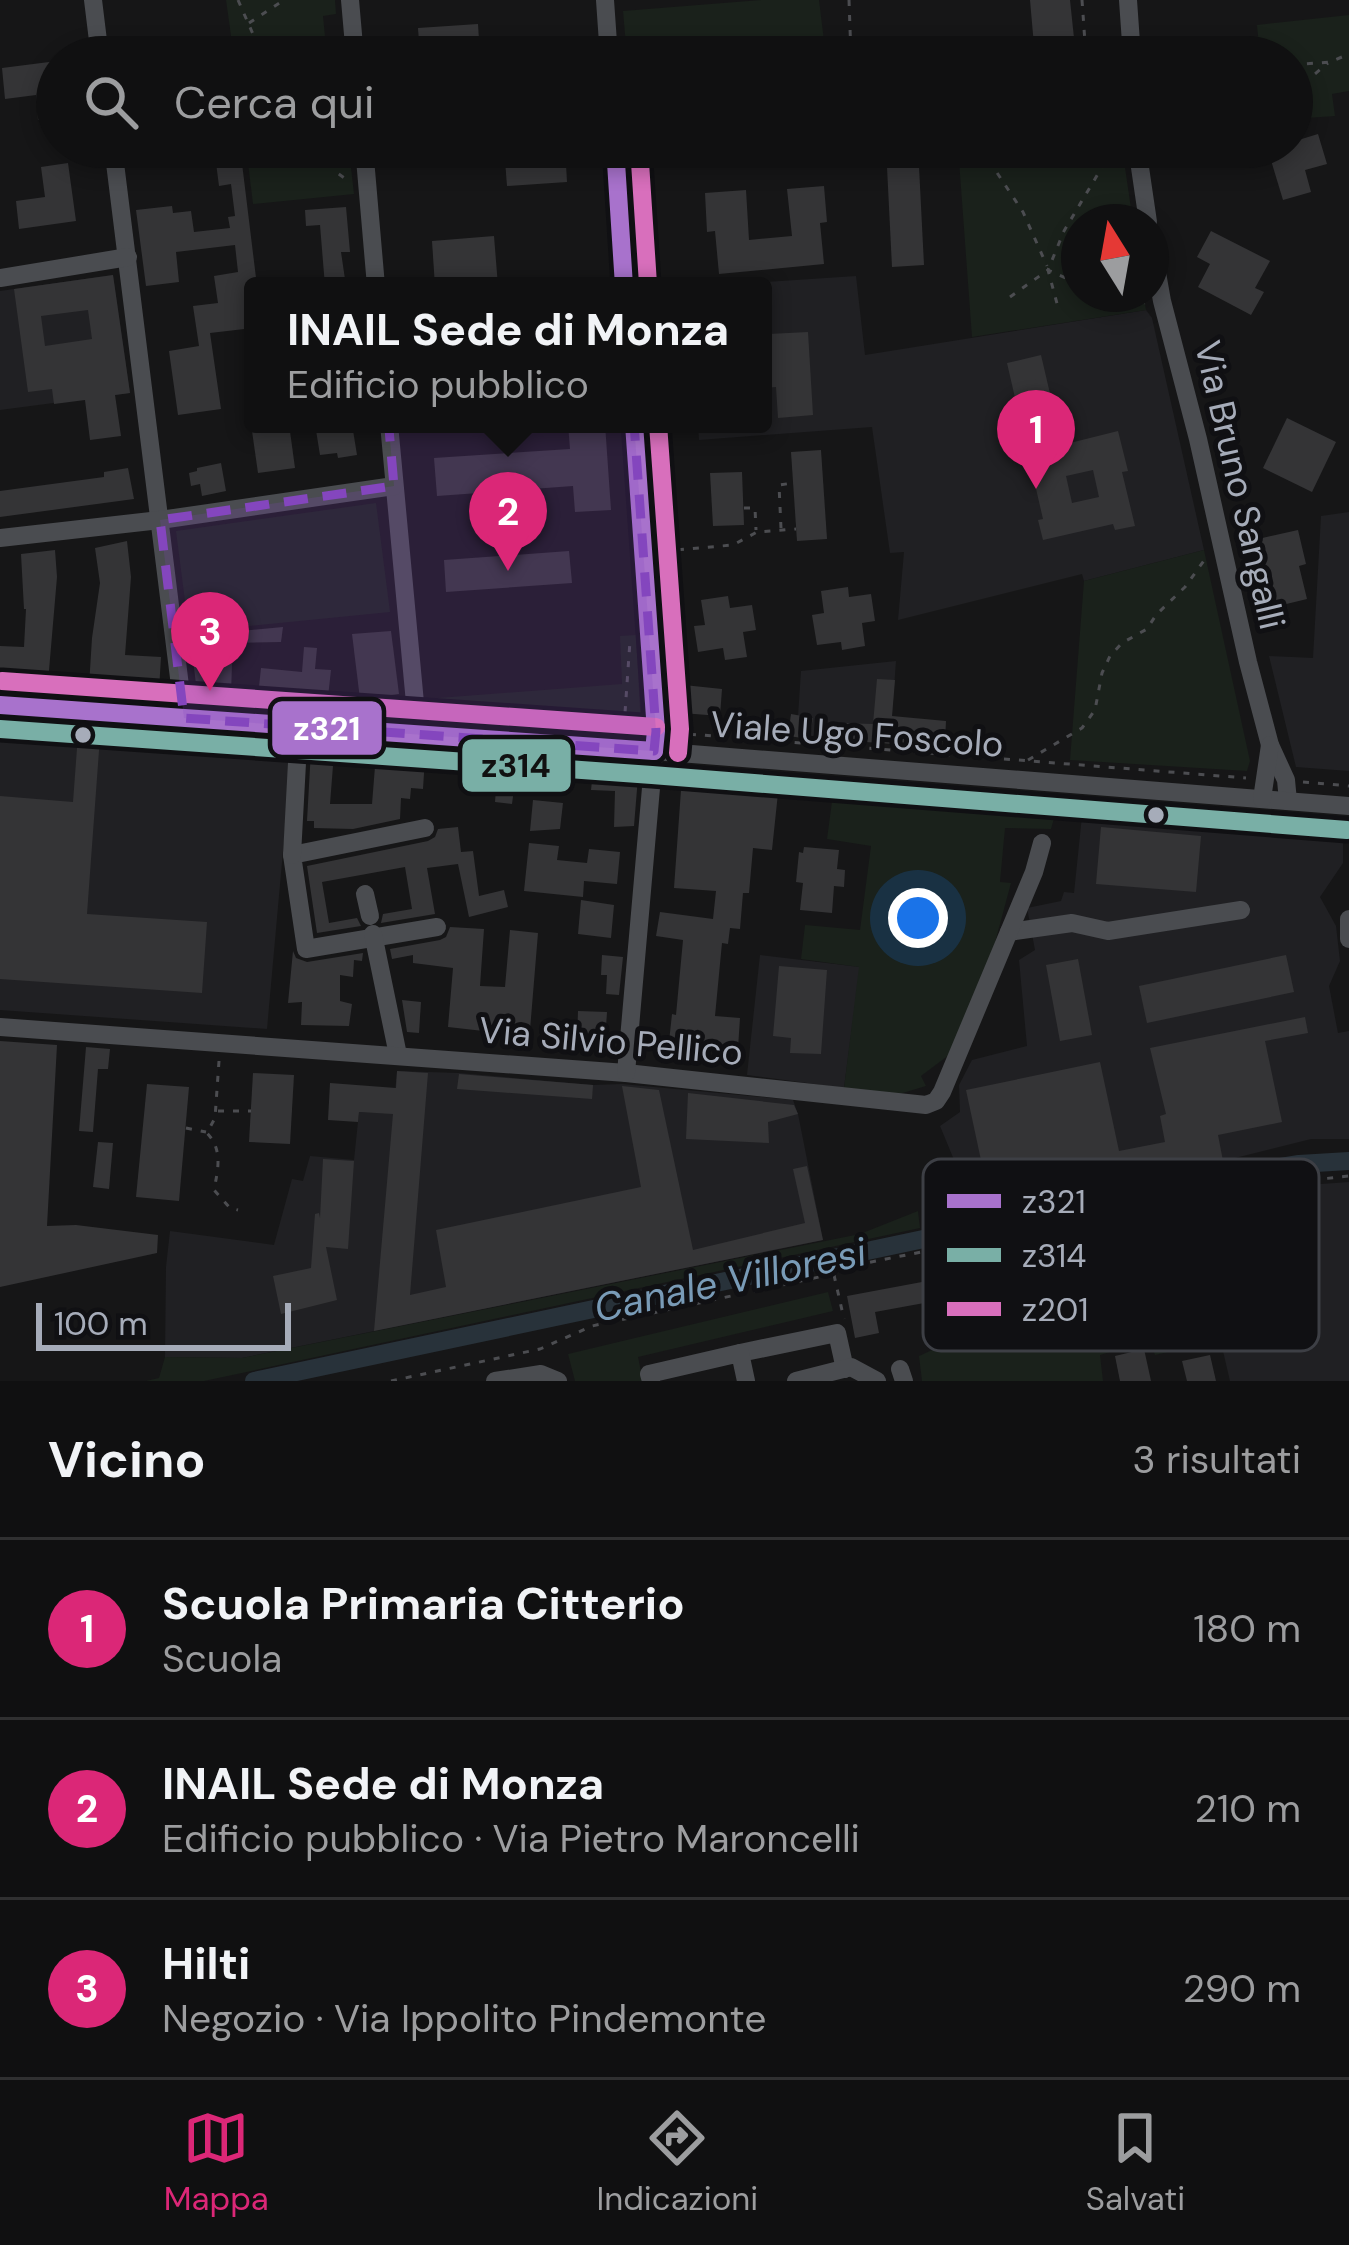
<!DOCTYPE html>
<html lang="it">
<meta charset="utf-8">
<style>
body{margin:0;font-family:"DM Sans",sans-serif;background:#19191a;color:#f1f3f6}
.compass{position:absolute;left:1061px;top:204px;width:108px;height:108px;border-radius:50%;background:#101011;box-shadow:0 6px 18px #0003;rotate:349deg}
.scale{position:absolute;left:36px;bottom:30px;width:255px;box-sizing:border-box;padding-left:12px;border:6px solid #a6acb9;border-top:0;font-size:33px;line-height:42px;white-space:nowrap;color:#a6acb9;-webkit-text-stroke:9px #101013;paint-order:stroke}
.you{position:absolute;left:918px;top:918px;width:42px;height:42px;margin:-30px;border:9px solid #fff;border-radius:50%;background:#1a73e8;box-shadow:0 0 0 18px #1a73e833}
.badge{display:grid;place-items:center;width:78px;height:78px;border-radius:50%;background:#db2777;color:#fff;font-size:39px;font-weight:700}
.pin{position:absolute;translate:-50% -99px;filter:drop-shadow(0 3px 6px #0008)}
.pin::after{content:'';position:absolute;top:63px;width:42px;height:36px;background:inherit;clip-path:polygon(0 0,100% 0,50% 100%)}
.popup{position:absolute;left:244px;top:277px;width:528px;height:156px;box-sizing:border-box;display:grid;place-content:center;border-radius:12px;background:#101011;filter:drop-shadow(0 3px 9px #0005);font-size:39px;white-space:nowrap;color:#9c9d9f}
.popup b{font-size:45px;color:#f1f3f6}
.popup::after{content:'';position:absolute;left:50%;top:100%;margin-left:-24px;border:24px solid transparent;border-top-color:#101011}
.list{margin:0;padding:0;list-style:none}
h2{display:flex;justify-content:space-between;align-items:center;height:156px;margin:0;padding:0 48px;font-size:51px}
h2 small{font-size:39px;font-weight:400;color:#9c9d9f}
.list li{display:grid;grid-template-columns:78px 1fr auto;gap:36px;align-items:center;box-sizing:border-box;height:180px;padding:0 48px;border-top:3px solid #303031}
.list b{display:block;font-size:45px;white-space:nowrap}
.list p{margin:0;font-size:39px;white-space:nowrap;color:#9c9d9f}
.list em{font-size:39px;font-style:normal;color:#9c9d9f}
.icon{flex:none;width:66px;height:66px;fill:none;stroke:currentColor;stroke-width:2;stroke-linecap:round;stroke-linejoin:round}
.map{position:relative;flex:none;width:1349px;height:1381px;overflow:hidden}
.search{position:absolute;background:#101011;box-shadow:0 6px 18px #0003;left:36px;right:36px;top:36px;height:132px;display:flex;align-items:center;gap:30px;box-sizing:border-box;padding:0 42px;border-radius:66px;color:#9c9d9f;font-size:45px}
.sheet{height:696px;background:#101011}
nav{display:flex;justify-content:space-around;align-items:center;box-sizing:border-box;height:168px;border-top:3px solid #303031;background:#101011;font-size:33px;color:#9c9d9f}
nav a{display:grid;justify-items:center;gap:6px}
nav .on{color:#db2777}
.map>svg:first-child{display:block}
</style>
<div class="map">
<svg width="1349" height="1381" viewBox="0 0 1349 1381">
<rect width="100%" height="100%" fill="#161617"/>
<g fill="#202023">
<path d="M113,275L130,393L0,410V291Z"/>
<path d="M856,276L865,355L1146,310L1152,318L1204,550L1084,581L1082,574L898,620L904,552L890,553L872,427L699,440L698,424H763V286H703Z"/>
<path d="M1349,512V771L1296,767L1269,656L1313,658L1321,516Z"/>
<path d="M896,661L890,743L810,739L813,718L798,716L801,671Z"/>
<path d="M0,730L292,751L267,1029L0,1010Z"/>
<path d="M1082,816L1206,821L1343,831V863L1320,897L1336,926L1340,961L1329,986L1338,1033L1349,1031V1139H1311L1223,1161L991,1207L951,1220L969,1196L940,1126L960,1112L959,1085L972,1060L1027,1046L1019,960L1035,950L1027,908L1061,901L1064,892L1074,893Z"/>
<path d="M760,955L860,967L844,1088L747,1075Z"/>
<path d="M397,1071L459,1073L593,1085L622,1084L793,1100L798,1114L823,1240L242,1358L165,1357L166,1267L170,1231L274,1245L292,1179L303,1181L310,1156L354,1160L359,1112L393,1113Z"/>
<path d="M1349,1182V1381H1230L1189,1205L1293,1186Z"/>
</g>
<g fill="#1a211b">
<path d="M226,0H335L336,14L323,16L327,57H234Z"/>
<path d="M761,0H819L826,57H627L623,11Z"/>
<path d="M1349,15V91L1332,94L1335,116L1292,119V57H1260L1257,25Z"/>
<path d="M246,147H335L336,151L349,150L354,194L253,204Z"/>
<path d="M958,147H1122L1133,222H1079V294H1143L1146,310L972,337Z"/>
<path d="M376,503L390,612L189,632L176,531Z"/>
<path d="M1204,550L1250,761L1247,771L1070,760L1084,581Z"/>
<path d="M636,635L641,726L437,710L438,698L622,684L620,636Z"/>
<path d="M833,794L933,807L1055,815L1051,829L1005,828L1000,882L1011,883L993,950L953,1052L921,1076L926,1086L896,1095L844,1088L859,967L801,959L805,925L860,930L871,846L827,839Z"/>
<path d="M1189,1205L1221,1340L1155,1355L1150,1340L1100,1355L1103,1381H922L919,1356L954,1340L992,1333L974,1251Z"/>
<path d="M918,1211L920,1228L204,1381H146L159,1378L165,1357L242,1358L860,1234Z"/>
<path d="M828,1292L833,1311L638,1357L643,1381H575L568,1354Z"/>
</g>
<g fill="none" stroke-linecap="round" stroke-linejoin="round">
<path stroke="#28323a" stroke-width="18" d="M254,1381L1216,1177L1299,1164L1349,1161"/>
</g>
<g fill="#343436" fill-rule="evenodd">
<path d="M1030,0H1070L1076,57H1035Z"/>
<path d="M478,24L480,57H420L418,28Z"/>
<path d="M57,61V118L38,120L36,95L5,99L2,68Z"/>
<path d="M1318,134L1327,164L1305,170L1311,192L1283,200L1267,147H1292V142Z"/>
<path d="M214,147H240L257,286H253V328L210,333L221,409L178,415L169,351L199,346L193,306L218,303L214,276L238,272L235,245L176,252L179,282L146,286L136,210L172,206L173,213L191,211L194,232L230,228L228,217L235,216L231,184L219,186Z"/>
<path d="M504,147H565L567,182L507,186Z"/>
<path d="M886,147H918L924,265L892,267Z"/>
<path d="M68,163L76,221L19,229L16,201L45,197L41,167Z"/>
<path d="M824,186L827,222L820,223L824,264L719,274L715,231L707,232L705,193L746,190L749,240L792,236L787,189Z"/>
<path d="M346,207L350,252H341L346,286H325L320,225L306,226L305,210Z"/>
<path d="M1211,231L1270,261L1255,288L1264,292L1251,315L1198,287L1210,264L1197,257Z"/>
<path d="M494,236L498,286H435L432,241Z"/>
<path d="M113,275L130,393L115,395L121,436L90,440L85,400L54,404L52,389L28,392L14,289ZM88,310L92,339L45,346L41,316Z"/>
<path d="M808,332L813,415L778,418L776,387L763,388V371L771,370L769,334Z"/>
<path d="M1041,355L1062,445L1118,431L1128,471L1122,472L1135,526L1115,530L1113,524L1043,540L1038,520L1043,519L1007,363ZM1093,470L1099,497L1072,503L1066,476Z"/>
<path d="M1287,418L1336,442L1312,492L1263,468Z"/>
<path d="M251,424H289L295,468L258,473Z"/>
<path d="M315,424H352L357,455L338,458L337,453L320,455Z"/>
<path d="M568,424H605L611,510L575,512L573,486L437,496L434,458L570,449Z"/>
<path d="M821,450L827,539L797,541L791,452Z"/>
<path d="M221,463L226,491L202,496L200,484L191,486L189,473L197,471V468Z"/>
<path d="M128,468L134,499L0,517V491L104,477V472Z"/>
<path d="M742,472L744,525L713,526L710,473Z"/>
<path d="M1298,530L1306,564L1299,566L1307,599L1274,607L1258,539Z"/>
<path d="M127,541L131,577L125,655L161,657L159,690L89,686L92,638L100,583L95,548Z"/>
<path d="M55,550L57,577L48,682L0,679V646L24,647L26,609H24L21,554Z"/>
<path d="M569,551L572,583L446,592L444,560Z"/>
<path d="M848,587L849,597L871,594L875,621L862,623L865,646L842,650L841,642L817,645L812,615L824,613L821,591Z"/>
<path d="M728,596L730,608L752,605L756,630L743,632L747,657L725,660L723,648L698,652L694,626L705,625L701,600Z"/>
<path d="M283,627L281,642L222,643L221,633Z"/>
<path d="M391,631L399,694L360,699L352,634Z"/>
<path d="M304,647L317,648L315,669L331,670L328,697L315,695L314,702L258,696L261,668L302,672Z"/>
<path d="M193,660L232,664L231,694L197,692Z"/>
<path d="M877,679L895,680L892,716L946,721L945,742L908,740V745L837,740L840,723L873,724Z"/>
<path d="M684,685L722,689L720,716L682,713Z"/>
<path d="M791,714L813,718L810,739L788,736Z"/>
<path d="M78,735L100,737L87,914L207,922L202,993L0,979V796L73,802Z"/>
<path d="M311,750L334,753L330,804H372L376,754L425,758L423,789L411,788L410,799L401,798L400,819L353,829L314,828V821H307Z"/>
<path d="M485,763L517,767L512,804L495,802L496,789L482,788Z"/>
<path d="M593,772H631L638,777L634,826L614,827L615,791L591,790Z"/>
<path d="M701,785L778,793L772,850L753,848L749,893H743L740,929L730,928L728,944L722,943L715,1016L740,1018L738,1048L669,1042L672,1014L676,1015L683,940L656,936L660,912L713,919L716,891L674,888L681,790L701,792Z"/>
<path d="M533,800L563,803L560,829L530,831Z"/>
<path d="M458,827L461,852L473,851L479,896L504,890L508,907L469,917L458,864L427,868L435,914L381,923L383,914L412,909L405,867L322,882L329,923L357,918L361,926L317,933L307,866L428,841L435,837L438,829Z"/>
<path d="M1101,827L1201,836L1196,892L1096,884Z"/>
<path d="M529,843L559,846L557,860L587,863L589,849L620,852L617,884L584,881L583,897L524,891Z"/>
<path d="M804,847L839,850L837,869L845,870L844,887L834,886L832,913L800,910L803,883L796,882L799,852L803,853Z"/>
<path d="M581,900L614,905L611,938L578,934Z"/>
<path d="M450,927L484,929L480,986L505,987L510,930L538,933L530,1030L518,1028V1035L448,1027L453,968L413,963V955L392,959L390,949L440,940L446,937Z"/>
<path d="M293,951L296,958L307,962L363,953L362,961L354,960L353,977L340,975V1001L352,1004L349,1026L301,1025L302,1002L288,1003Z"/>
<path d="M602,955L623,957L619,995L606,994L607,975H601Z"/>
<path d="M1286,955L1294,992L1147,1023L1139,986Z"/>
<path d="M1078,959L1092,1035L1060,1041L1046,965Z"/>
<path d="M779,966L827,970L821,1054L790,1053L791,1038L773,1036Z"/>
<path d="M402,1000L421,1002L419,1033L407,1032Z"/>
<path d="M578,1011L607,1012L605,1042L577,1041Z"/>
<path d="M1305,1017L1308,1033L1265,1041L1282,1122L1218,1135L1223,1161L991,1207L966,1090L1100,1062L1119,1151L1165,1142L1160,1116L1166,1114L1150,1048Z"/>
<path d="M0,1041L57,1045L47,1226L76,1225L158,1235L157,1253L0,1287Z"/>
<path d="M86,1047L110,1049L108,1069H98L93,1132L79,1131Z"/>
<path d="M397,1071L428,1073L410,1295L446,1287L436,1230L641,1187L622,1086L659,1090L693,1250L805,1223L793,1169L807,1166L823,1240L374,1331L393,1114L359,1112L358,1122L328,1120L330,1083L396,1088Z"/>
<path d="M253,1073L294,1075L290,1144L249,1142Z"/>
<path d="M459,1074L593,1085L592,1099L457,1089Z"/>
<path d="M147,1084L189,1087L179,1201L136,1197Z"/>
<path d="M688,1093L794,1105L798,1114L768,1122L769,1143L686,1139Z"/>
<path d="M98,1142L113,1143L109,1189L93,1187Z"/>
<path d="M323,1159L354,1161L348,1249L326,1247L337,1300L281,1314L273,1276L311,1268L315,1214L319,1213L320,1218Z"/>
<path d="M954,1276L957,1297L875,1312L879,1333L855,1338L847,1296Z"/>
<path d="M981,1308L986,1328L972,1331L968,1310Z"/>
<path d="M1144,1349L1151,1381H1120L1115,1356Z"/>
<path d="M1210,1355L1216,1381H1187L1182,1361Z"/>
</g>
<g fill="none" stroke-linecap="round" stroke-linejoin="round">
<g stroke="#4c4d51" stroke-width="3" stroke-dasharray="6 9" stroke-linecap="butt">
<path d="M238,0L263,57"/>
<path d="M849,0L851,56L894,52L895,57"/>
<path d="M1082,0L1086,57"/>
<path d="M249,23L284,0"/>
<path d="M1243,44L1248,57"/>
<path d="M1292,65L1330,62L1349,54"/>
<path d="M1292,93L1328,63"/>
<path d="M327,147L336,172L347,180"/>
<path d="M983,147L984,153L1023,212L1047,266"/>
<path d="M1079,284L1048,270L1064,231L1114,147"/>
<path d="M1102,294L1127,305L1145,303"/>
<path d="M1010,297L1048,270L1059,311"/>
<path d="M744,508H755L756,530"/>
<path d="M781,528L779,485L793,483"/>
<path d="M663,551L733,545L757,532L796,529"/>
<path d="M0,684L163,696"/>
<path d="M202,699L396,713"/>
<path d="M435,716L635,730"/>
<path d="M624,727L630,641"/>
<path d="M675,733L1246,778"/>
<path d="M465,757L635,769"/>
<path d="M1028,760L1082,728L1095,710L1102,673L1110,656L1122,643L1147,629L1156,615L1185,587L1208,555"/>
<path d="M669,772L1198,813"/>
<path d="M1303,782L1349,786"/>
<path d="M219,1061L215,1118L207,1133C223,1150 218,1169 214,1190L230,1208L238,1210"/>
<path d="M218,1111H251"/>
<path d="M186,1128L206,1132"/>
<path d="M834,1275L844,1319"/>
<path d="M391,1381L540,1349L592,1326L847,1271L861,1264L1248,1187L1349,1176"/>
</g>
<g stroke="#4a4c50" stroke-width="18">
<path d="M93,0L100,57"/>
<path d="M350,0L355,57"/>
<path d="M605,0L609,57"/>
<path d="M1128,0L1132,57"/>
<path d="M113,147L184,718"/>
<path d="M364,147L376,286"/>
<path d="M615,147L624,286"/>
<path d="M1137,147L1148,222"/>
<path d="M1151,239L1162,301L1198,439L1248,662L1270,745L1286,780L1288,801"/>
<path d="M0,278L128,257"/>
<path d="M389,424L418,735"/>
<path d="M0,538L160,520L394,486"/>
<path d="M0,705L654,751L1349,806"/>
<path d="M1262,799L1270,745"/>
<path d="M425,828L292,855L306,949L437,927"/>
<path d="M292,855L299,726"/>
<path d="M365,894L370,916"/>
<path d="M1349,919V939"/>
<path d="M1009,932L1072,923L1108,931L1241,910"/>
<path d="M373,934L398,1055"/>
<path d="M0,1027L626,1073L926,1105L936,1101L942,1092L1034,872L1042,843"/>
<path d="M626,1073L656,731L634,424"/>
<path d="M740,1353L837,1333L845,1369"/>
<path d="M900,1369L904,1381"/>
<path d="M495,1381L541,1374L558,1381"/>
<path d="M651,1381L649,1374L740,1353L746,1381"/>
<path d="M796,1381L851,1367L877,1381"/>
</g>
<defs>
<g id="bus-1">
<path d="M615,147L624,286"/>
<path d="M634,424L656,731L654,751"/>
<path d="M0,705L654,751"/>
</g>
<path id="bus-2" d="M0,729L652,775L1347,830"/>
<g id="bus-3">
<path d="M639,147L648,284"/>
<path d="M658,424L680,729L678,753"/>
<path d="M2,681L656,727"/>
</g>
</defs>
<use href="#bus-1" stroke="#101013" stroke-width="27"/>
<use href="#bus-2" stroke="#101013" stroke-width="27"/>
<use href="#bus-3" stroke="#101013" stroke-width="27"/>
<use href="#bus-1" stroke="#a872cc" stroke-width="18"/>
<use href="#bus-2" stroke="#79afa6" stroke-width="18"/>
<use href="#bus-3" stroke="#d86fbc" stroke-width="18"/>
</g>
<path fill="#8446be" fill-opacity="0.2" stroke="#8446be" stroke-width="9" stroke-dasharray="24 15" stroke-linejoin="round" d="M628,339L656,731L654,751L184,718L160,520L394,486L383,360Z"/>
<g fill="#a6acb9" stroke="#101013" stroke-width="4.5">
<circle cx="83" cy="735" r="10"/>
<circle cx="1156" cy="815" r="10"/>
</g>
<g text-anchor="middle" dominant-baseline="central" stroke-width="10" stroke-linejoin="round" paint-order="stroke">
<g font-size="36" fill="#a6acb9" stroke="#101013">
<text transform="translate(1240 485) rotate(77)">Via Bruno Sangalli</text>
<text transform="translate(857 734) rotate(4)">Viale Ugo Foscolo</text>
<text transform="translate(611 1041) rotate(5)">Via Silvio Pellico</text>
</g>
<g font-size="39" font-style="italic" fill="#799bb7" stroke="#101013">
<text transform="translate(730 1280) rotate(-12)">Canale Villoresi</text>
</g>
</g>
<rect x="923" y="1159" width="396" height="192" rx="18" fill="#101013" stroke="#3d3f45" stroke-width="3"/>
<rect x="947" y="1194" width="54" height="14" fill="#a872cc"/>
<rect x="947" y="1248" width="54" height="14" fill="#79afa6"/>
<rect x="947" y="1302" width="54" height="14" fill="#d86fbc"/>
<g font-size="33" fill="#a6acb9">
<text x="1022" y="1213">z321</text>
<text x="1022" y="1267">z314</text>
<text x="1022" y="1321">z201</text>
</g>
<g stroke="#101013" stroke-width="4.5">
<rect x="270" y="699" width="114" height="58" rx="12" fill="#a872cc"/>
<rect x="460" y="737" width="113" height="57" rx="12" fill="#79afa6"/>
</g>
<g font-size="33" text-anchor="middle" font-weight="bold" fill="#fff">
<text x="327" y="740">z321</text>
</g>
<g font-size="33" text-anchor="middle" font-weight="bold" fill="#111">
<text x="516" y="777">z314</text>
</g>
</svg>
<svg class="compass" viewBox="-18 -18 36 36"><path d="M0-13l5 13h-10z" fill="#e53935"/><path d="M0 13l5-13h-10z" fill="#9c9d9f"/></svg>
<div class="scale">100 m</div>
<div class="you"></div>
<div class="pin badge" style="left:1036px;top:489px">1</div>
<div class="pin badge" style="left:508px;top:571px">2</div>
<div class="popup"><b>INAIL Sede di Monza</b>Edificio pubblico</div>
<div class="pin badge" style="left:210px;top:691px">3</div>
<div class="search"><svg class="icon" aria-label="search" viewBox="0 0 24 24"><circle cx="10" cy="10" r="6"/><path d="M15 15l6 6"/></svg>Cerca qui</div>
</div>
<section class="sheet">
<h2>Vicino<small>3 risultati</small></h2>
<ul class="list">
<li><span class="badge">1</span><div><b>Scuola Primaria Citterio</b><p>Scuola</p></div><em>180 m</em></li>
<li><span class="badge">2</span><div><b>INAIL Sede di Monza</b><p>Edificio pubblico · Via Pietro Maroncelli</p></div><em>210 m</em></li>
<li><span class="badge">3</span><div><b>Hilti</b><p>Negozio · Via Ippolito Pindemonte</p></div><em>290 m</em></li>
</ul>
</section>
<nav>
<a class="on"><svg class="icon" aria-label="map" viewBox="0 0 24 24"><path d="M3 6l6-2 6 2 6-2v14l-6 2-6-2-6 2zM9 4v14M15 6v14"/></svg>Mappa</a>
<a><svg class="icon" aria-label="directions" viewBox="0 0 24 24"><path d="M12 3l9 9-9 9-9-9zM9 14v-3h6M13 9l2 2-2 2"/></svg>Indicazioni</a>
<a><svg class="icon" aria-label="saved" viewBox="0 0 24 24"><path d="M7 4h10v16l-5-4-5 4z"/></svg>Salvati</a>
</nav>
